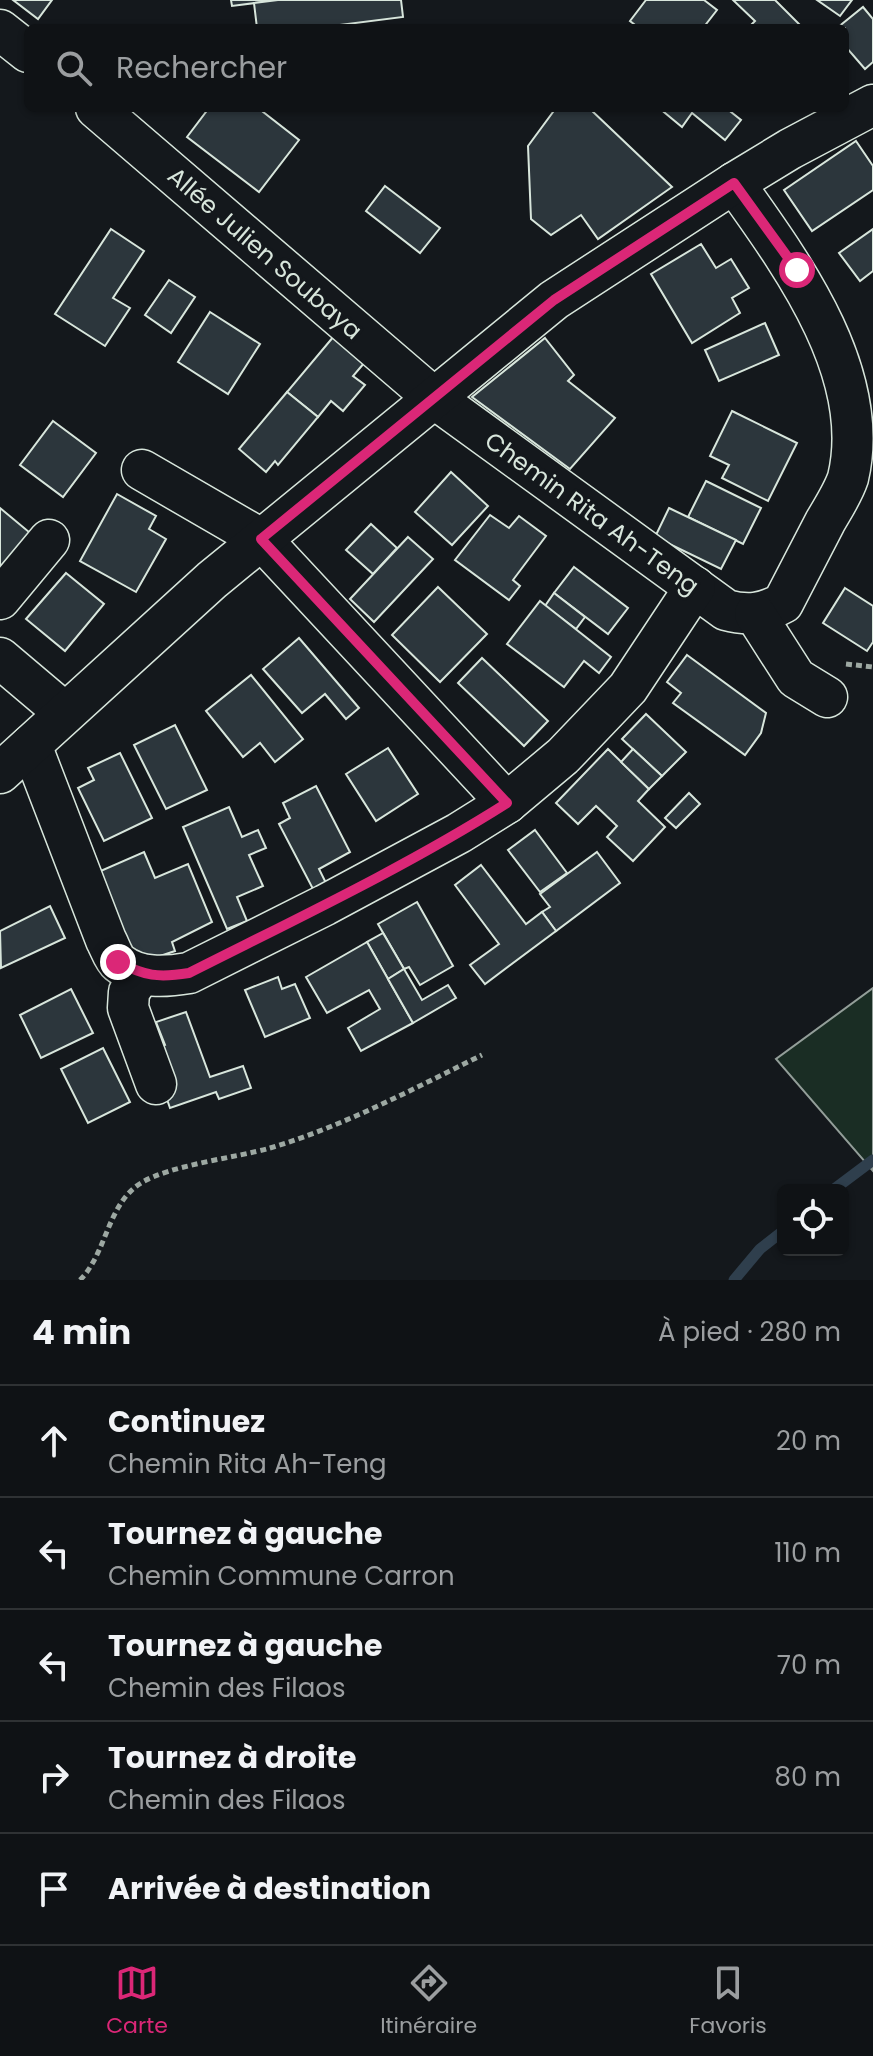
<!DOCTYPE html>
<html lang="fr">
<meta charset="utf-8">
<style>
body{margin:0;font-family:Poppins,sans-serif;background:#1d2022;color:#f1f3f6}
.controls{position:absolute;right:24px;bottom:24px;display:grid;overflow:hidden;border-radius:12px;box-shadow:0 2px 6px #0004}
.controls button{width:72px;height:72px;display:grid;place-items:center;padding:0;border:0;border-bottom:2px solid #2f3234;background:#0f1215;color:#f1f3f6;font:40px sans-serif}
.stop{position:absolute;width:24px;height:24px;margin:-18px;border:6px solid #db2777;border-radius:50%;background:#fff}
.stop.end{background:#db2777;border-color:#fff;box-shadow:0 2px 8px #0008}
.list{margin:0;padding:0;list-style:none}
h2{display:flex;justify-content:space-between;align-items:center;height:104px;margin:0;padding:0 32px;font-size:34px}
h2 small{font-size:26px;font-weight:400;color:#9b9ea0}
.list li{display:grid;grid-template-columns:52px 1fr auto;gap:24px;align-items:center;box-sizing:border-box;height:112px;padding:0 32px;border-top:2px solid #2f3234}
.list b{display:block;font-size:30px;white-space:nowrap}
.list p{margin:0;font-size:26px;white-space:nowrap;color:#9b9ea0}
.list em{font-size:26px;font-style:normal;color:#9b9ea0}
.icon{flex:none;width:44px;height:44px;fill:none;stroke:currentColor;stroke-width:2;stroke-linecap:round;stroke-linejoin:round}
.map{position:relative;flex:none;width:873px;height:1280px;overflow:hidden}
.search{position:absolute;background:#0f1215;box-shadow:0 2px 6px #0004;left:24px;right:24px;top:24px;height:88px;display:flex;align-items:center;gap:20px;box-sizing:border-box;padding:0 28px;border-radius:12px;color:#9b9ea0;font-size:30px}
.sheet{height:664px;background:#0f1215}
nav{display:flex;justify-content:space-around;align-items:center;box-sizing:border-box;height:112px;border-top:2px solid #2f3234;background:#0f1215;font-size:22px;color:#9b9ea0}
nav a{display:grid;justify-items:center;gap:4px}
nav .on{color:#db2777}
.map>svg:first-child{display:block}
</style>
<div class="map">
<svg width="873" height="1280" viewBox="0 0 873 1280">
<rect width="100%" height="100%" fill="#14181c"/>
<path fill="#1a2d24" stroke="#939e99" stroke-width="2" d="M873,988V1171L776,1059Z"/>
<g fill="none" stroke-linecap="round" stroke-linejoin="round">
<g stroke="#2f3f4d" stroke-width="11">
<path d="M833,1190L873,1160"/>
<path d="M734,1280L760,1249L783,1231"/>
</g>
</g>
<g fill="#2c363c" stroke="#d8e6dc" stroke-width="2">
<path d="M13,0H52L38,19Z"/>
<path d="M231,0H278L232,6Z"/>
<path d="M278,0H401L403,17L316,28H257L254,3Z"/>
<path d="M646,0H704L717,10L703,28H639L630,21Z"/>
<path d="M733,0H775L802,27L748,28L755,21Z"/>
<path d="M817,0H852L840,16Z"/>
<path d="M863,7L873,19V62L865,69L845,46V28H837Z"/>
<path d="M209,108H258L299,140L259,192L187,137Z"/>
<path d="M556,108H589L672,187L598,239L581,215L551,235L531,219L528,146Z"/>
<path d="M659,108H726L741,120L725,140L692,113L682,127Z"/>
<path d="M856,141L873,166V190L812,231L784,190Z"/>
<path d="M385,186L440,228L420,253L366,211Z"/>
<path d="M111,229L144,251L113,298L130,308L105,346L55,314Z"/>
<path d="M873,229V271L860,281L839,253Z"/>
<path d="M701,244L716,268L731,259L749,288L732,298L740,313L692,343L651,274Z"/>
<path d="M169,280L195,297L171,333L145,315Z"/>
<path d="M210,312L260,344L228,394L178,362Z"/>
<path d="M765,323L779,355L719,381L705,350Z"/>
<path d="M334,336L365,362L353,376L365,385L343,411L331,401L318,417L287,392Z"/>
<path d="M545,338L574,375L568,381L615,418L570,469L472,397Z"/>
<path d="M287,392L318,417L278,465L275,461L266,472L239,449Z"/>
<path d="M732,411L797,443L768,501L722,478L729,465L710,456Z"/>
<path d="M53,421L96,453L63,497L20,465Z"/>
<path d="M451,472L488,506L452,545L415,512Z"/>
<path d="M706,481L761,508L743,544L688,517Z"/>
<path d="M117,494L156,516L149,529L166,539L136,592L80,561Z"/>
<path d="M0,508L35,537L0,578Z"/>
<path d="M669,508L736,540L721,569L655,537Z"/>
<path d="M490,515L509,528L519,516L546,536L513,580L520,586L509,600L455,560Z"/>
<path d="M371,524L397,548L373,574L346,550Z"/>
<path d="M408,537L433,559L374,622L350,599Z"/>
<path d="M574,567L628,608L608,634L554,593Z"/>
<path d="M66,573L104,604L65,651L26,619Z"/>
<path d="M438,587L487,634L440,682L392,635Z"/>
<path d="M845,588L873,606V642L867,651L823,623Z"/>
<path d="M554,593L585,617L576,629L545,606Z"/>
<path d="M540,601L611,657L599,673L584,661L564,687L507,644Z"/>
<path d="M299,638L359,708L346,719L325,694L302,713L263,669Z"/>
<path d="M687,655L766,713L761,733L745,755L673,703L681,693L667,682Z"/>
<path d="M482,658L548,721L524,746L458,683Z"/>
<path d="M251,675L303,739L275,762L260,743L243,757L206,711Z"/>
<path d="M646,714L686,752L662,776L622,739Z"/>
<path d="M175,725L207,790L166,809L134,745Z"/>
<path d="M388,748L418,794L376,821L346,774Z"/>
<path d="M608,749L649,789L638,801L665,827L633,861L607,837L617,826L596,806L578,824L556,803Z"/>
<path d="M633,749L662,776L649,789L621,762Z"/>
<path d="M120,753L152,818L104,841L78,788L94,780L88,768Z"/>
<path d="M316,786L350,852L319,869L326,883L313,889L279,824L290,818L283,803Z"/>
<path d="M689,793L700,804L676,828L665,818Z"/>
<path d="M229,807L242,837L258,830L266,848L249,855L263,886L237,897L247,921L227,929L183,827Z"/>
<path d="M535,830L567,873L540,892L508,850Z"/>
<path d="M144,852L155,878L188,864L212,922L172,942L175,951L160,956H135L96,873Z"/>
<path d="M597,852L620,883L556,931L542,912L550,907L540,894Z"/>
<path d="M481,865L526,924L542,912L556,931L485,984L470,965L499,944L455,885Z"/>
<path d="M417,902L453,966L420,985L409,967L404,969L378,924Z"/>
<path d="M50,906L65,938L1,968L0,931Z"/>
<path d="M383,933L404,969L388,979L367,942Z"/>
<path d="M367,942L413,1023L361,1051L348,1028L380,1009L369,990L327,1013L306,977Z"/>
<path d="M404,969L422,1000L448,985L456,998L413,1023L388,979Z"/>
<path d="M278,977L282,989L295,984L310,1018L265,1037L245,990Z"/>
<path d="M71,989L93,1033L41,1058L20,1015Z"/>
<path d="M186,1012L210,1077L243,1066L251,1088L219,1099L216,1092L170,1108L150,1050L165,1045L156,1022Z"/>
<path d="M103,1048L130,1102L88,1123L61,1069Z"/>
</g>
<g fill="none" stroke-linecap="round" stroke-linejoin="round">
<defs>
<g id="minor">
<path d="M0,30L28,52"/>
<path d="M96,108L434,398L726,610C748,616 763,614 783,603C797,576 811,549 825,522C833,508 843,493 848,478C873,373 791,263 734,183"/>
<path d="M142,470L261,539L507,803"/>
<path d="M0,599L49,540"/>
<path d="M755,614L796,678L827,697"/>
<path d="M0,658L65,713"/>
<path d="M31,745L106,940C110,947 113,958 119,963C139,979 165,977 189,973L325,905L459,833L507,803L563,756L628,688L695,587"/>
<path d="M0,773L212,580L554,300L734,183L790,149L873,105"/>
<path d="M141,974L129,992L128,1008L156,1084"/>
</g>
</defs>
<use href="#minor" stroke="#d8e6dc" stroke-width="43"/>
<g stroke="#9da8a2" stroke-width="5" stroke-dasharray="6 4" stroke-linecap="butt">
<path d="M846,664L873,667"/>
<path d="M80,1280C107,1253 107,1204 141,1183C170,1165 235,1158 270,1148C344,1126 413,1089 482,1055"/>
</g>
<use href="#minor" stroke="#14181c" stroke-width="40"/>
</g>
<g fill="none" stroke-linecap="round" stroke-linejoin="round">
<path stroke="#db2777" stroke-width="10" d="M118,962C145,976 158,978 189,973C296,919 406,867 507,803L261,539L554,300L734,183L797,270"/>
</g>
<g text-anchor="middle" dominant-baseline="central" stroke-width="6" stroke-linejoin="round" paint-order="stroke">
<g font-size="24" fill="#d8e6dc" stroke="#14181c">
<text transform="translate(265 253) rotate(41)">Allée Julien Soubaya</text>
<text transform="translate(592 513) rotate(36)">Chemin Rita Ah-Teng</text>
</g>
</g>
</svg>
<div class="controls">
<button><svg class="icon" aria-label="locate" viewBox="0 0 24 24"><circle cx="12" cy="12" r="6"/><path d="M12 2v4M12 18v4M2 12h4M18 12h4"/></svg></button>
</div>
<div class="stop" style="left:797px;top:270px"></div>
<div class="stop end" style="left:118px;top:962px"></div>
<div class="search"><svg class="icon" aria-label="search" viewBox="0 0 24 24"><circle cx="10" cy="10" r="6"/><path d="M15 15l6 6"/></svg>Rechercher</div>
</div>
<section class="sheet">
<h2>4 min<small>À pied · 280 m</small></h2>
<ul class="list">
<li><svg class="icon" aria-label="ahead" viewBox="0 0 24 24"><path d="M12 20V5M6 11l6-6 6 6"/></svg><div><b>Continuez</b><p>Chemin Rita Ah-Teng</p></div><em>20 m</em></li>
<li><svg class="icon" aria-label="left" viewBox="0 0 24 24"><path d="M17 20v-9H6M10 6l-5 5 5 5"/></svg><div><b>Tournez à gauche</b><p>Chemin Commune Carron</p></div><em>110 m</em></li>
<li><svg class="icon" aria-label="left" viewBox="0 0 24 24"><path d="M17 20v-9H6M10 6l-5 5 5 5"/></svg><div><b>Tournez à gauche</b><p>Chemin des Filaos</p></div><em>70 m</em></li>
<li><svg class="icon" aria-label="right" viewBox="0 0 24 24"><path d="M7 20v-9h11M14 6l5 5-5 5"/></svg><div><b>Tournez à droite</b><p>Chemin des Filaos</p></div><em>80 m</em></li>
<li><svg class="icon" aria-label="arrive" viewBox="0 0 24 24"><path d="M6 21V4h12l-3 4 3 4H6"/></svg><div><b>Arrivée à destination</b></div></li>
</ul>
</section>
<nav>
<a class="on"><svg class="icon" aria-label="map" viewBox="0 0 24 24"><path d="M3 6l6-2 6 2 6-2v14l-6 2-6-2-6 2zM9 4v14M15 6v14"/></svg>Carte</a>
<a><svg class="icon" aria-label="directions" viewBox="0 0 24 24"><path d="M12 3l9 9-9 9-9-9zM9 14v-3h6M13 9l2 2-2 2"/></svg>Itinéraire</a>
<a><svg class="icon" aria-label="saved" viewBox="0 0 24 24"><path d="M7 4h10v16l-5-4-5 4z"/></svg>Favoris</a>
</nav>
